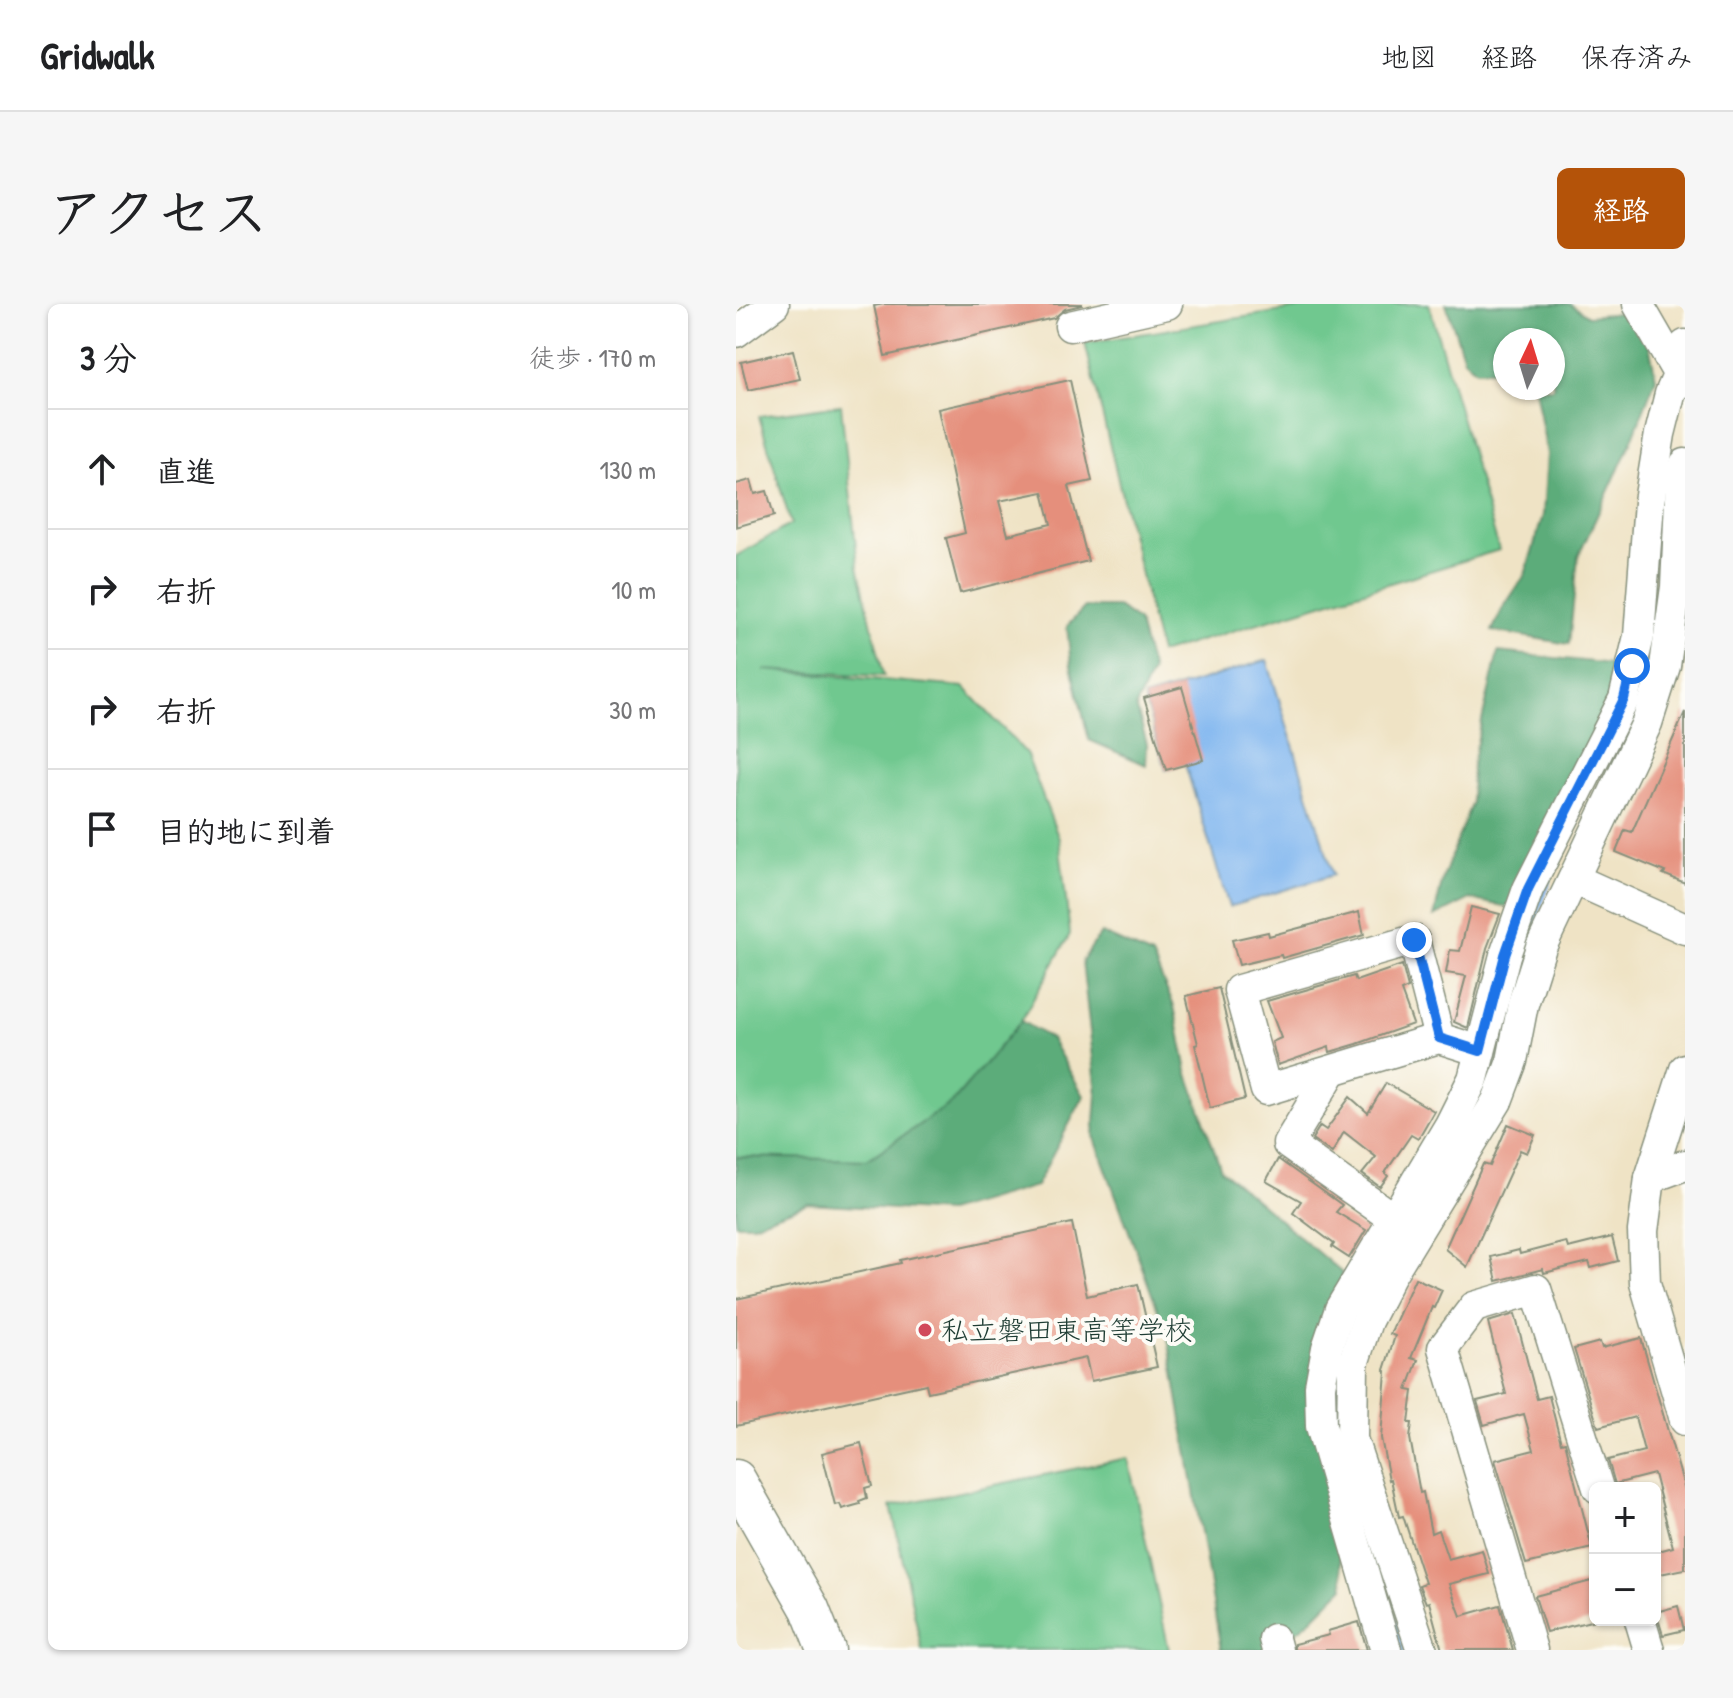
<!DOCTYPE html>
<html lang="ja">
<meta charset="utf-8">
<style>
body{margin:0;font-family:"Patrick Hand","Klee One",sans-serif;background:#f6f6f6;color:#202124}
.controls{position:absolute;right:24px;bottom:24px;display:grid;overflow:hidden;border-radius:12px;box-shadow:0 2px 6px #0004}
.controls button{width:72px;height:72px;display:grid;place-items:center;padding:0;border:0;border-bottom:2px solid #e0e0e0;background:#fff;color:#202124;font:40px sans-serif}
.compass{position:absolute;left:757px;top:24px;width:72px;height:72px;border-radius:50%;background:#fff;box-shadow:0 2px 6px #0004;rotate:4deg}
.stop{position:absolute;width:24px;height:24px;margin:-18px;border:6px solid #1a73e8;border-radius:50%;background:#fff}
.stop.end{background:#1a73e8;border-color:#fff;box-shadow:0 2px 8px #0008}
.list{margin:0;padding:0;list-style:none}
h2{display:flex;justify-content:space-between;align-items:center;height:104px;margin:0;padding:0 32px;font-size:34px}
h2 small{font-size:26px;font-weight:400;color:#757577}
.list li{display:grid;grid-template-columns:52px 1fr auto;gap:24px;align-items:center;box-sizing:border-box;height:120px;padding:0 32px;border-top:2px solid #e0e0e0}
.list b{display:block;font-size:30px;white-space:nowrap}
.list em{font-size:26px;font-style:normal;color:#757577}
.icon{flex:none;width:44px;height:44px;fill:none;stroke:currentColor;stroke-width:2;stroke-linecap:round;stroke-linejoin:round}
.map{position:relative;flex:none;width:949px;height:1346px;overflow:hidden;border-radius:12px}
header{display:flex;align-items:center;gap:48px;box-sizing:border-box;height:112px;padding:0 40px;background:#fff;border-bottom:2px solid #e0e0e0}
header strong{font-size:38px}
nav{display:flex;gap:44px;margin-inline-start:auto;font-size:28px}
.intro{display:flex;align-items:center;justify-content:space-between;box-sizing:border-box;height:192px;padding:0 48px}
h1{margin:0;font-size:56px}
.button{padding:20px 36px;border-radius:12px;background:#b45309;color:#fff;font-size:28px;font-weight:700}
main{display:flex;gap:48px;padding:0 48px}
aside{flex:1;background:#fff;border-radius:12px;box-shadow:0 2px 6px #0004}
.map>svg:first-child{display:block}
</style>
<header>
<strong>Gridwalk</strong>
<nav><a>地図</a><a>経路</a><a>保存済み</a></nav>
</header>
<div class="intro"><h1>アクセス</h1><a class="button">経路</a></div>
<main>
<aside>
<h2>3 分<small>徒歩 · 170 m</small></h2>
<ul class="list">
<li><svg class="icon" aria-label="ahead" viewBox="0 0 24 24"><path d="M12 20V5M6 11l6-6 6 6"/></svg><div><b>直進</b></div><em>130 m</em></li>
<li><svg class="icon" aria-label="right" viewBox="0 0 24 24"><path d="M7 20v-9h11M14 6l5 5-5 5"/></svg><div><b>右折</b></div><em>10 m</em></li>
<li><svg class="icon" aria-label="right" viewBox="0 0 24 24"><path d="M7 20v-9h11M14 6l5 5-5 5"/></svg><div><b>右折</b></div><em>30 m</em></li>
<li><svg class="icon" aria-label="arrive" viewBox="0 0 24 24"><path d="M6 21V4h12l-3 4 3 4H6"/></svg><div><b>目的地に到着</b></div></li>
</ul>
</aside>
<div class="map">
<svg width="949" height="1346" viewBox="0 0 949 1346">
<rect width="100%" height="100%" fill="#fdfcf7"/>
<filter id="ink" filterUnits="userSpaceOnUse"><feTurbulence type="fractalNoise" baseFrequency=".0125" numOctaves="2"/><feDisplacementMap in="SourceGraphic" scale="16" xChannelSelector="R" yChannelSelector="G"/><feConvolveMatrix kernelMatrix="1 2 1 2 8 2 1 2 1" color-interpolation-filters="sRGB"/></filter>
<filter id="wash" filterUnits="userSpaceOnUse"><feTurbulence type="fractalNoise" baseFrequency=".006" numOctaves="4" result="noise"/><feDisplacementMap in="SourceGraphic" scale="32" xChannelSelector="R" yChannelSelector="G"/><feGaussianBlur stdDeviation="1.8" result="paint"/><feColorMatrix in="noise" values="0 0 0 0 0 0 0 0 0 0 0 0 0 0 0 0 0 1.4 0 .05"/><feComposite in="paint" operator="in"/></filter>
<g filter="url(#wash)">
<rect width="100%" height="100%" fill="#efe3c5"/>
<g fill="#70c88f" stroke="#488262" stroke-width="2">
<path d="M589,0H693L763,246L424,349L349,39Z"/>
<path d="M105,101L122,263L148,372L28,366L228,383L290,449L323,535L334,630L285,717L217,798L131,856L0,853V252L55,220L23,112Z"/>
<path d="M392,1154L433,1346H186L155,1202Z"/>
</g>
<g fill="#5cac7a" stroke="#3e7457" stroke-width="2">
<path d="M710,0H834L852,12L906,7L920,74L895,138L842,253L833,340L756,327L767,304L789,271L807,211L811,150L799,84H817V36H769V66H740L728,55Z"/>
<path d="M349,303H382L402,317L416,367L400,402L411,440L410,461L353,436L335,362L331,322Z"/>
<path d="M762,348L896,362L785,606L734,595L698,613L707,574L735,500L736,460Z"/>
<path d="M365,629L416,652L438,702L451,767L485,866L606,969L587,1131L608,1283L576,1315L537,1346H485L432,1034L358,832L361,790L346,657Z"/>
<path d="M285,717L315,735L348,792L300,882L211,908L72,900L17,920H0V853L131,856L217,798Z"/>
</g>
<path fill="#80b6ef" stroke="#507a92" stroke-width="2" d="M531,356L597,571L493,603L449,460L430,466L408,394Z"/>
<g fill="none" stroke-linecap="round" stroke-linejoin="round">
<g stroke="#80b6ef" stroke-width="7">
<path d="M775,690L782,660L812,577"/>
<path d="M755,763L769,718"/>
<path d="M598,1096L601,1069"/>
<path d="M649,1289L667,1346"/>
</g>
</g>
<g id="blocks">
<g fill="#e58f7c" fill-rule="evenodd">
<path d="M148,0H346V1L329,5L318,14L149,52L138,2Z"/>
<path d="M57,46L64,75L12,86L5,58Z"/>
<path d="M334,76L356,177L333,182L352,257L224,289L210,234L229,229L202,105ZM307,188L315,220L272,231L263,197Z"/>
<path d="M15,176L19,190L31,187L38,212L0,223V180Z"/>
<path d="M446,383L467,456L430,466L408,394Z"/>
<path d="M949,408V579L927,570L929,568L880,548L889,526L896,528Z"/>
<path d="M735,603L764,610L751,644L732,724L718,718L730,672L710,669L714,646L724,647Z"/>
<path d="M623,608L628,631L546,654L545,651L503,661L496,636L532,628L533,632Z"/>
<path d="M666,661L672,684L665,687L677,720L621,740L594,748L593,743L542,761L536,738L545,734L531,697L618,672L620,677Z"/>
<path d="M483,684L509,795L474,804L459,741L462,740L450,692Z"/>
<path d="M650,779L698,807L682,835L675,831L649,869L652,872L644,883L626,870L640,853L608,828L596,849L576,835L584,822L590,826L614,793L632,809Z"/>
<path d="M772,820L799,831L791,849L784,846L731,963L709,945L747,860L754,862Z"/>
<path d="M542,855L606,901L600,908L630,926L613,954L596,943L598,940L557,909L565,897L530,877Z"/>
<path d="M336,919L351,992L402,980L421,1063L355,1077L350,1054L192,1088L190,1080L0,1122V995L165,959L164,956Z"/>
<path d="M876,933L882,957L855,964L853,958L808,969L807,965L761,977L755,953L783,946L784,950L830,938L832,944Z"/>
<path d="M679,974L706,986L698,1004L696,1003L675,1054L682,1056L671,1086L677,1087L673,1119H676L674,1134L684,1189L687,1188L695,1229L702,1226L712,1255L746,1246L753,1270L713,1280L725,1312L764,1301L777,1346H706L693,1298L690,1299L683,1281L689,1279L667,1212L663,1213L655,1175L653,1176L645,1134L650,1067L648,1066L659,1032L654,1030Z"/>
<path d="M779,1010L801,1095L813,1092L825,1139L829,1138L856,1244L790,1260L759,1156L798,1146L788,1110L748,1121L741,1097L770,1090L752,1018Z"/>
<path d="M905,1034L949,1186V1265L919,1271V1248L937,1243L918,1170L879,1180L872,1156L908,1147L899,1113L862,1123L838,1045L864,1038L866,1044Z"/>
<path d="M125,1139L136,1182L129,1184L131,1194L123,1197L124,1200L106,1205L104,1200L99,1201L86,1149Z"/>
<path d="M859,1276V1316L810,1328L799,1292Z"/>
<path d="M942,1302L948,1326L927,1331L920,1308Z"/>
<path d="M623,1318L631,1346H558V1340L593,1331L592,1327Z"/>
</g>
</g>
</g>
<g filter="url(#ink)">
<use href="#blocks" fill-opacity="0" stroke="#87907c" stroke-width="2"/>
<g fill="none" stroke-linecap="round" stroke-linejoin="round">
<defs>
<g id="minor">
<path d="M902,0L947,78"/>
<path d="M334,22L431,0"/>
<path d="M0,28L38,0"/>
<path d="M838,575L949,625"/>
<path d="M703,734L530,786L503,686L678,636L703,734L744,747"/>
<path d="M949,765L914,874L907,927L909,979L949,1116"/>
<path d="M596,767L552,840L658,915"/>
<path d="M914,874L949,861"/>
<path d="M904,1316L913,1346"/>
<path d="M538,1335L541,1346"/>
<path d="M650,1346L585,1122L584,1082L591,1044L604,1005L714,821L737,775L769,651L792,585L888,395L903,332L913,198L924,130L934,90L943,69L949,41"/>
<path d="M686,1346L616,1135L617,1060L631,1017L654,972L761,797L776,757L787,700L805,643L911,419L929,362L940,283L945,174L949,160"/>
<path d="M796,1346L707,1044L738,1003L800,985L862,1184"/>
</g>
<path id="major" d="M0,1175L74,1305L90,1346"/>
</defs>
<use href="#minor" stroke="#87907c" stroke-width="33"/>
<use href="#major" stroke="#87907c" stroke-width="41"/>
<use href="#minor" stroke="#fff" stroke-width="30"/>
<use href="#major" stroke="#fff" stroke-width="38"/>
</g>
</g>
<g fill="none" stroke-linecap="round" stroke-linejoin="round" filter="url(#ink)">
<path stroke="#1a73e8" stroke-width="10" d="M678,636L703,734L744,747L769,651L792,585L888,395L896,362"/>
</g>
<circle fill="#d1495b" stroke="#fdfcf7" stroke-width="3" cx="189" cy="1026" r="8"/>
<g text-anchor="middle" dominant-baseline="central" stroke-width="8" stroke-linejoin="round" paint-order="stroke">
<g font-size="28" fill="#1f3d34" stroke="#fdfcf7" text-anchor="start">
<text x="205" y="1026">私立磐田東高等学校</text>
</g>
</g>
</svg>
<div class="controls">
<button>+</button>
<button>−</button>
</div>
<svg class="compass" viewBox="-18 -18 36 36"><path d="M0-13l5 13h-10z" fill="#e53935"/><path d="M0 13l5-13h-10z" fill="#757577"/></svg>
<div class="stop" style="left:896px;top:362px"></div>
<div class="stop end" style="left:678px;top:636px"></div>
</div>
</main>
